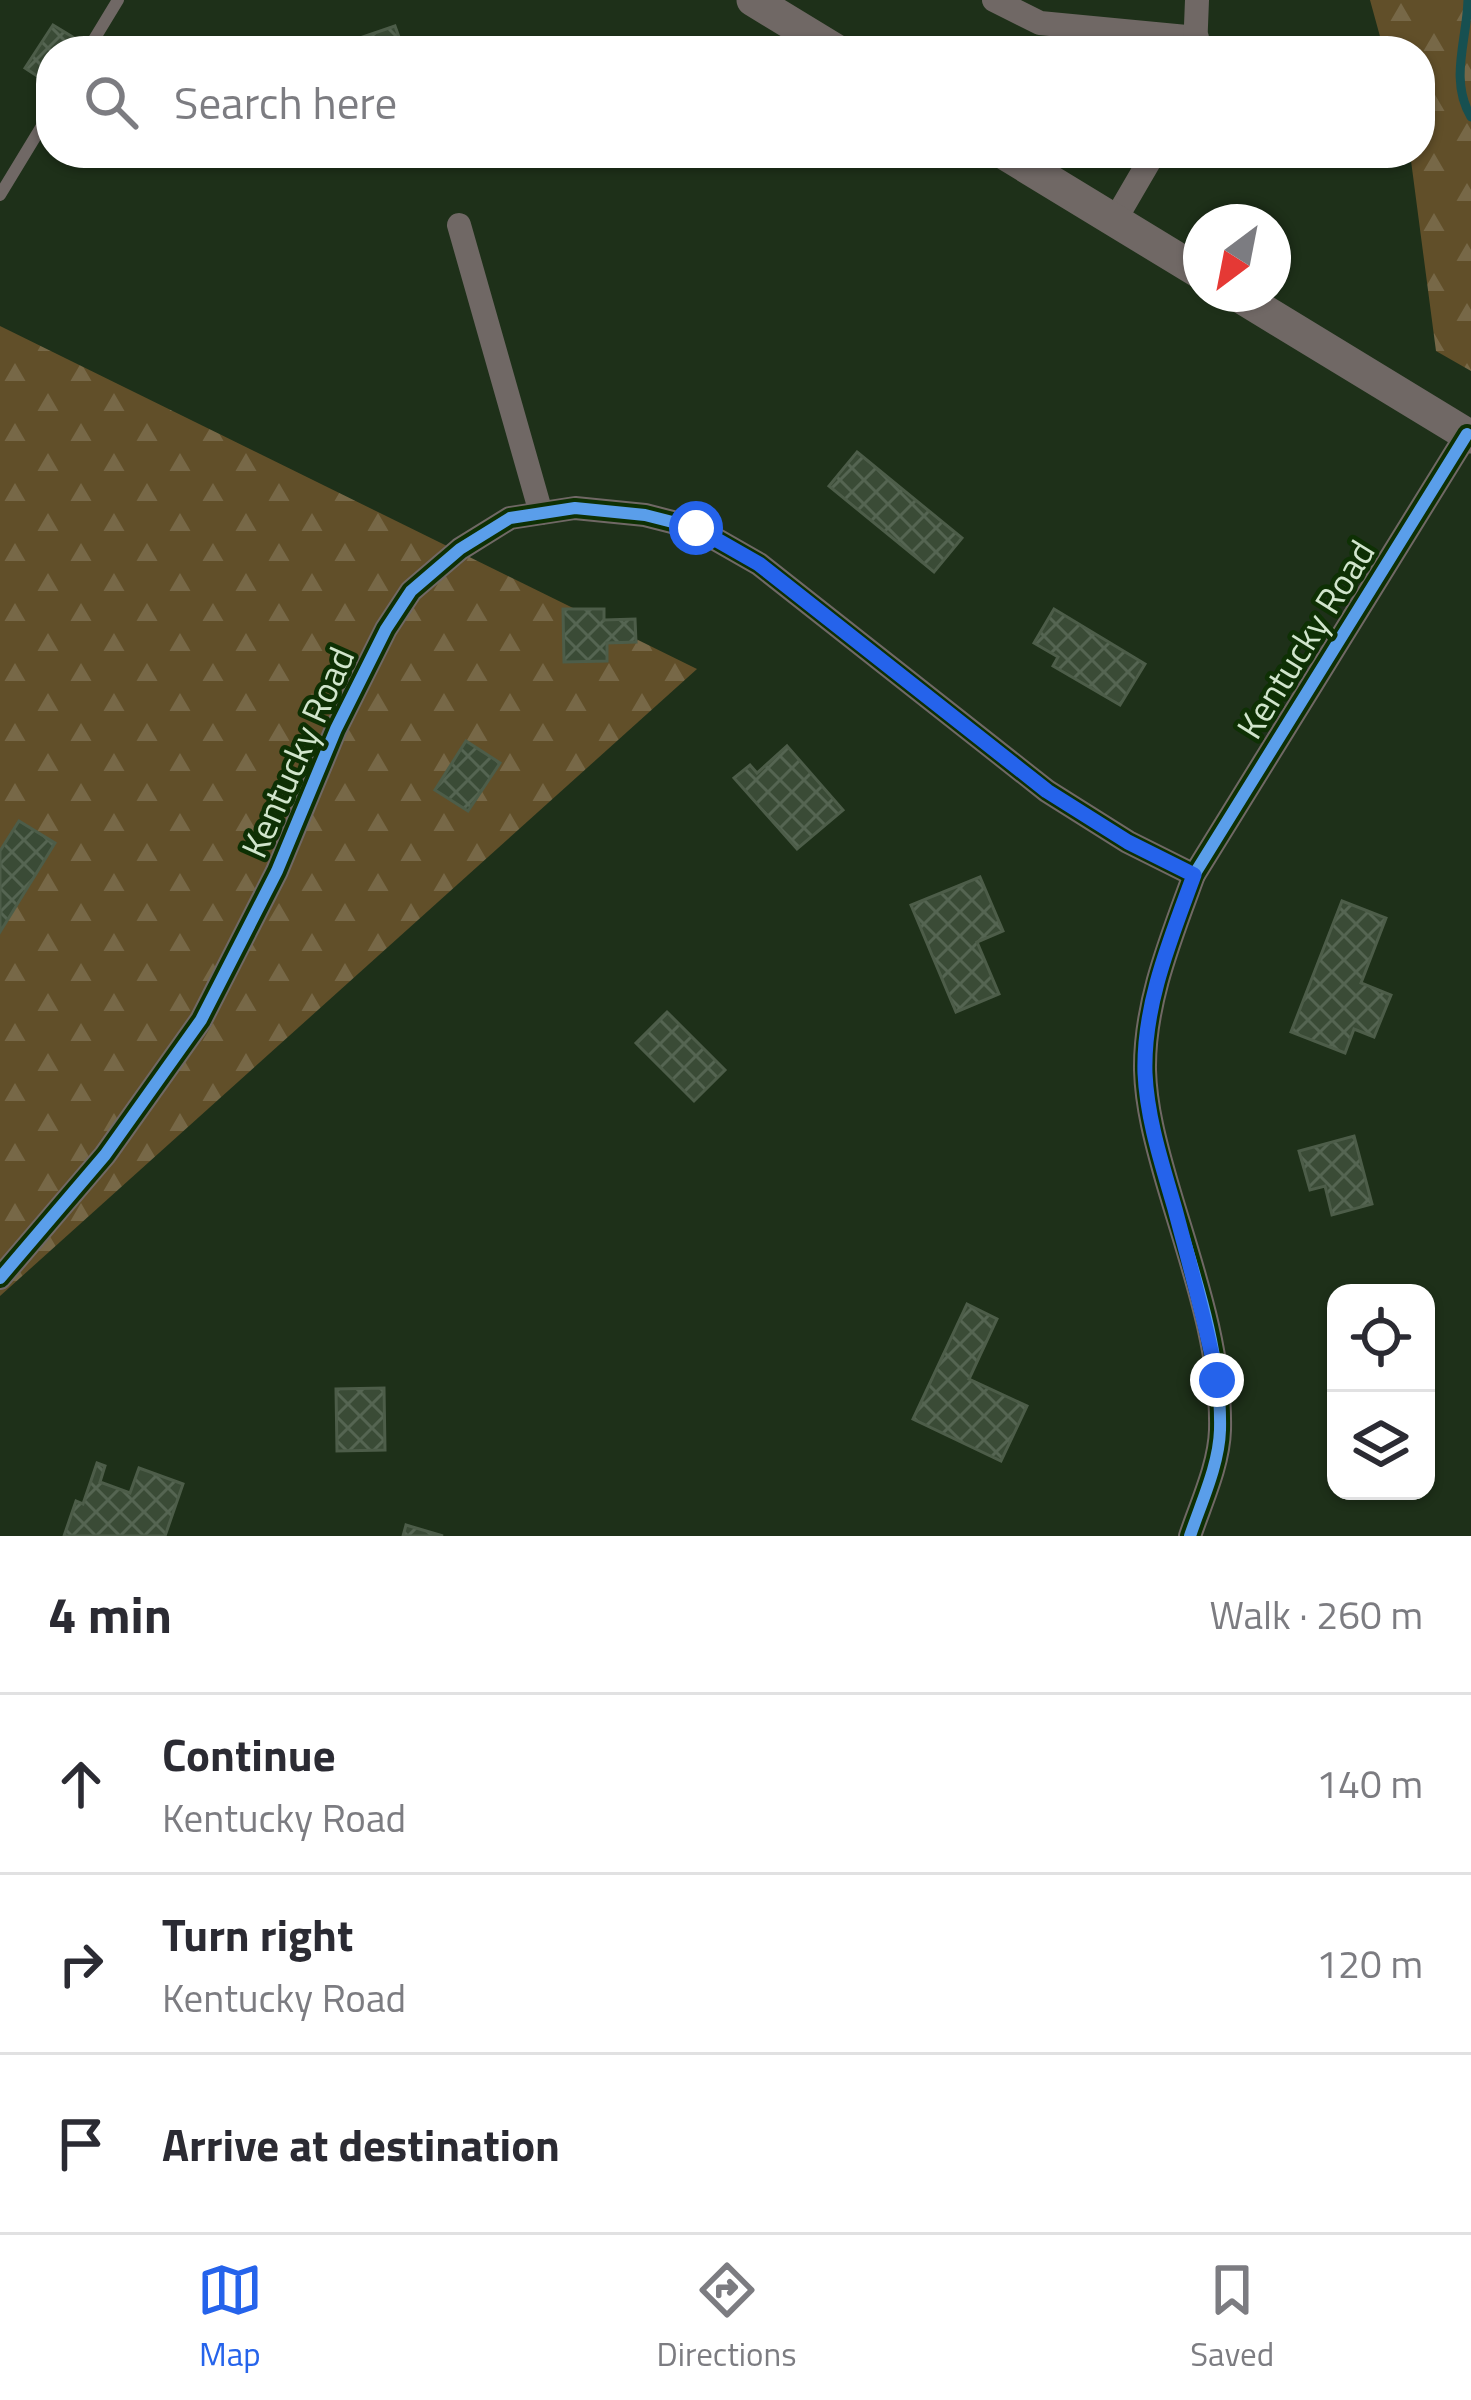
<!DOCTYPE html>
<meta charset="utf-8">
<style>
body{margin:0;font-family:"Titillium Web",sans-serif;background:#f2f2f3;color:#2b2b33}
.controls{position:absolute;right:36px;bottom:36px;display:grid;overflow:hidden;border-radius:24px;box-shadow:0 3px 9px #0004}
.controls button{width:108px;height:108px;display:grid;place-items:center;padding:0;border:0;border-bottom:3px solid #e1e1e2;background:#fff;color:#2b2b33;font:60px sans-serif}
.compass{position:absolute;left:1183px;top:204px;width:108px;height:108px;border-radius:50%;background:#fff;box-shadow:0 3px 9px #0004;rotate:212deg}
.stop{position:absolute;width:36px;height:36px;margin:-27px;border:9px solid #2563eb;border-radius:50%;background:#fff}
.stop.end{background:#2563eb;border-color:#fff;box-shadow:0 3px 12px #0008}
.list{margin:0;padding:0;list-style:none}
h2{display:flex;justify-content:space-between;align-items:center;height:156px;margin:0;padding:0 48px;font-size:51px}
h2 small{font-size:39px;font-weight:400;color:#7c7c81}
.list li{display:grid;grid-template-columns:78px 1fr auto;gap:36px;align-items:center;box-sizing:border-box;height:180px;padding:0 48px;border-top:3px solid #e1e1e2}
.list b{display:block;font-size:45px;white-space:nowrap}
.list p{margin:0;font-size:39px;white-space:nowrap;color:#7c7c81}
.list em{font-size:39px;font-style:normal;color:#7c7c81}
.icon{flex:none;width:66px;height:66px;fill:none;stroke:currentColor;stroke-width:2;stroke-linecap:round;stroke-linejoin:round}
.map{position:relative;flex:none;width:1471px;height:1536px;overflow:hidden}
.search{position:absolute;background:#fff;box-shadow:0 3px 9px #0004;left:36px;right:36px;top:36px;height:132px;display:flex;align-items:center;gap:30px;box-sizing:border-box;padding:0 42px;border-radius:48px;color:#7c7c81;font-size:45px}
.sheet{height:696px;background:#fff}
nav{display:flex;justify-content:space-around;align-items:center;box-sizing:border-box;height:168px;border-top:3px solid #e1e1e2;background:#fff;font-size:33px;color:#7c7c81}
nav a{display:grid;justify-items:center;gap:6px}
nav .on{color:#2563eb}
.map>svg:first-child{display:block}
</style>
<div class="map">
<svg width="1471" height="1536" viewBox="0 0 1471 1536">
<defs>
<pattern id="forest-firs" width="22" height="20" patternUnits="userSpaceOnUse" patternTransform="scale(3)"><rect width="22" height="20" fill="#614f29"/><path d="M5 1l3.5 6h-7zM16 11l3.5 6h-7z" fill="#776847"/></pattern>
<pattern id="building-cross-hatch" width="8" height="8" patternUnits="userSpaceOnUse" patternTransform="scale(3)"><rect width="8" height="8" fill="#3a4b36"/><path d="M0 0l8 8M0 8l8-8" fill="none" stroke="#556552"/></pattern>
</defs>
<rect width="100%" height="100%" fill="#1e3019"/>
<g fill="url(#forest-firs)">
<path d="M1370,0H1471V371L1436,351L1410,153H1420V51H1384Z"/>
<path d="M0,326L697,669L0,1296Z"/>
</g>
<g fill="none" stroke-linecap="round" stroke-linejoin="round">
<path stroke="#175051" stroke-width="9" d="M1468,0C1467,40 1449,80 1471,117"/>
</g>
<g fill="url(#building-cross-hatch)" stroke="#4d5d49" stroke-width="3">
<path d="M53,25L89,47L86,51H51V85L25,68Z"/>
<path d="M395,26L404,51H361L357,39Z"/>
<path d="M857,452L962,538L934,572L829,486Z"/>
<path d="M563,609H604V620L635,619L636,642L607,643V661L564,662Z"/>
<path d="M1054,609L1145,664L1120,705L1053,666L1058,657L1034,643Z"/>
<path d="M466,741L500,763L468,811L435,790Z"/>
<path d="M787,746L843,810L797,849L734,778L750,765L757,773Z"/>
<path d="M19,821L55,843L0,932V851Z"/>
<path d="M980,877L1003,931L977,942L999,994L956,1012L911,905Z"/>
<path d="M1342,901L1386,918L1361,983L1391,995L1374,1037L1354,1029L1345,1053L1291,1032Z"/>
<path d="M667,1012L725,1070L694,1101L636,1043Z"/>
<path d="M1354,1136L1372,1204L1332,1215L1325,1186L1310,1190L1299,1151Z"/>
<path d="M967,1304L997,1319L969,1379L1027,1406L1001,1461L913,1419Z"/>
<path d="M384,1388L385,1450L337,1451L336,1389Z"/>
<path d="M97,1463L105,1466L100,1482L130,1493L139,1468L183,1484L165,1536H64L76,1501L83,1504Z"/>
<path d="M406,1525L443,1536H403Z"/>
</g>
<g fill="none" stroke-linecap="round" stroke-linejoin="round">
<g stroke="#706865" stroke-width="12">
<path d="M87,51L118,0"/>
<path d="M0,195L51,111"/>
</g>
<g stroke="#706865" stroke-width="24">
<path d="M994,0L1040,23L1197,38"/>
<path d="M1195,51L1197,0"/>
<path d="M1115,220L1154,153"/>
<path d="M459,225L541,513"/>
<path d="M0,1278L105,1155L201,1020L277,871L336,729L386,629L411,591L460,549L510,518L575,508L645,515L696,528L759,564L1047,791L1128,842L1194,875"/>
<path d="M1190,1536C1201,1503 1219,1465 1220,1430C1222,1345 1189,1259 1166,1179C1156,1144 1146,1107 1145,1070C1144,1003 1171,938 1194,875L1467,434"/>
</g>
<g stroke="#706865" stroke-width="33">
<path d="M753,0L837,51"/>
<path d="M1004,153L1201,273"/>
<path d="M1236,294L1471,437"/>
</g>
<defs>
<g id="cycleway">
<path d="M0,1278L105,1155L201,1020L277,871L336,729L386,629L411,591L460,549L510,518L575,508L645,515L696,528L759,564L1047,791L1128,842L1194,875"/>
<path d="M1190,1536C1201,1503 1219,1465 1220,1430C1222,1345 1189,1259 1166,1179C1156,1144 1146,1107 1145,1070C1144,1003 1171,938 1194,875L1467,434"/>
</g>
</defs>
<use href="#cycleway" stroke="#0e3004" stroke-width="20"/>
<use href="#cycleway" stroke="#5a9eea" stroke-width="12"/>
</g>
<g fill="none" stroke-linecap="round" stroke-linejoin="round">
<path stroke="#2563eb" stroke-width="15" d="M696,528L759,564L1047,791L1128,842L1194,875C1171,938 1143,1004 1145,1073C1147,1119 1162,1164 1175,1209C1190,1266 1206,1322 1217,1380"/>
</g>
<g text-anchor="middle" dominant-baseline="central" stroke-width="9" stroke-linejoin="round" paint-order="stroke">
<g font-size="36" fill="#d1e5cc" stroke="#0e3004">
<text transform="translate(1305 639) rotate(-58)">Kentucky Road</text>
<text transform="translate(297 752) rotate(-66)">Kentucky Road</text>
</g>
</g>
</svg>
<div class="controls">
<button><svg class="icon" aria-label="locate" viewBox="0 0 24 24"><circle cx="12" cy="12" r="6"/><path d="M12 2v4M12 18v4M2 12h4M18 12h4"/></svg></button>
<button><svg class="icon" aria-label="layers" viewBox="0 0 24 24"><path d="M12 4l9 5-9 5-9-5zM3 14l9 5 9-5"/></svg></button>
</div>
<svg class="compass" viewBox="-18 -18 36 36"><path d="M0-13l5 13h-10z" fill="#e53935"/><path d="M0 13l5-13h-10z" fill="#7c7c81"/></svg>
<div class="stop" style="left:696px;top:528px"></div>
<div class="stop end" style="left:1217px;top:1380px"></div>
<div class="search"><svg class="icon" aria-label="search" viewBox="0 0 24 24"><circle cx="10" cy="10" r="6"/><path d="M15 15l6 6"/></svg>Search here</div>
</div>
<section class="sheet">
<h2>4 min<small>Walk · 260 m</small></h2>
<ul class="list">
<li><svg class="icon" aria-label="ahead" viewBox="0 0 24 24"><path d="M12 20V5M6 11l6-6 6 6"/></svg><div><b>Continue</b><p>Kentucky Road</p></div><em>140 m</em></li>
<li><svg class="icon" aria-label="right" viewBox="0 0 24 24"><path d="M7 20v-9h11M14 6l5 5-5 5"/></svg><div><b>Turn right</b><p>Kentucky Road</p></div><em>120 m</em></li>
<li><svg class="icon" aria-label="arrive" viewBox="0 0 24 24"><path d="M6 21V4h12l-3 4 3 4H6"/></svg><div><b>Arrive at destination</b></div></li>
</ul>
</section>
<nav>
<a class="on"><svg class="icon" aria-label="map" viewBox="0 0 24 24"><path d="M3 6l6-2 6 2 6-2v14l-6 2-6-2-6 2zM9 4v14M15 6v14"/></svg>Map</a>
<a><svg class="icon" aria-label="directions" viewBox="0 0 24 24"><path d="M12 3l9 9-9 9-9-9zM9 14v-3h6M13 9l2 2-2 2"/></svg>Directions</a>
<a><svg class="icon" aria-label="saved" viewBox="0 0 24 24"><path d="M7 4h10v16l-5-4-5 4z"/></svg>Saved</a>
</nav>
